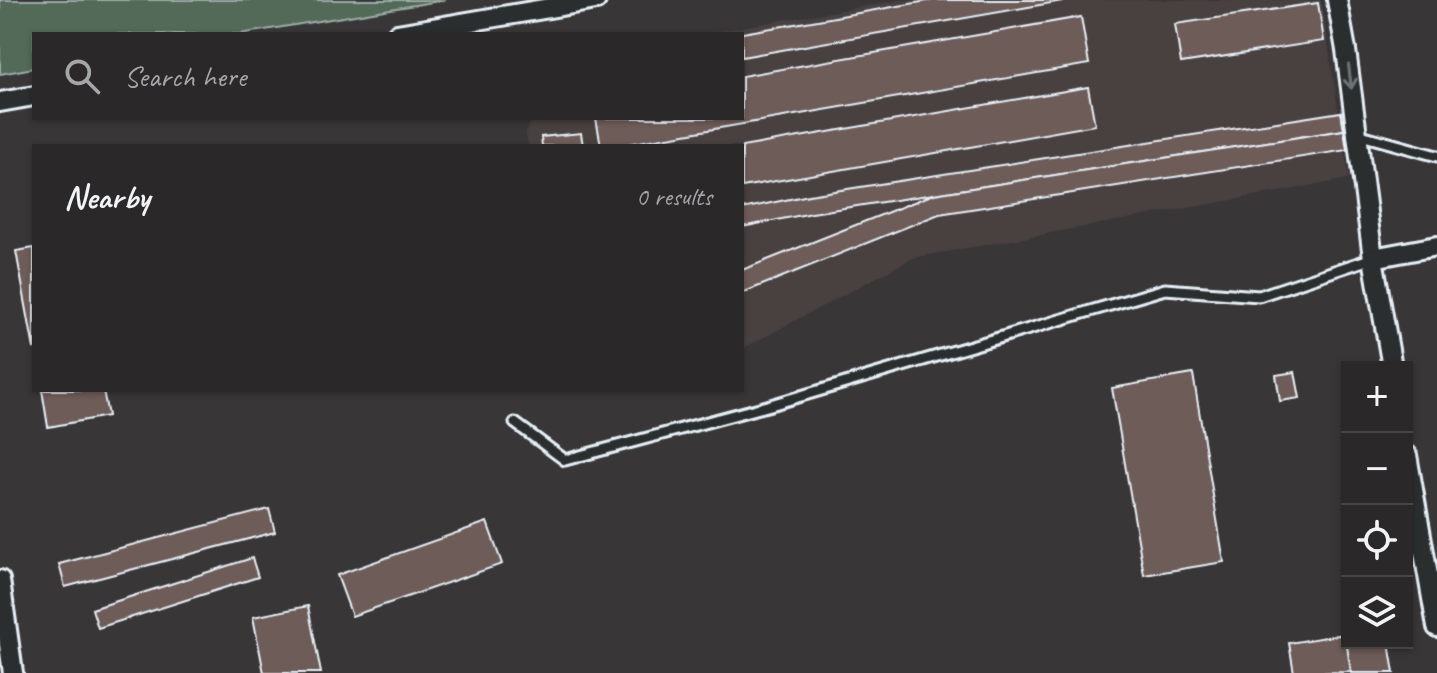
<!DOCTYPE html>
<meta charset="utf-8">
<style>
body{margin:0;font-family:Caveat,sans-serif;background:#363435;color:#f1f3f6}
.controls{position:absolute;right:24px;bottom:24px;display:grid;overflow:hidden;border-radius:0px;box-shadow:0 2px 6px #0004}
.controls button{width:72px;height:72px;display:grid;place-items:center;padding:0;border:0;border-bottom:2px solid #464446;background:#2a2829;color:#f1f3f6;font:40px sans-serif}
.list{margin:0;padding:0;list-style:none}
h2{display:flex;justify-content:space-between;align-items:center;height:104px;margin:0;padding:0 32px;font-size:34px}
h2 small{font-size:26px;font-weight:400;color:#a5a6a8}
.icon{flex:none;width:44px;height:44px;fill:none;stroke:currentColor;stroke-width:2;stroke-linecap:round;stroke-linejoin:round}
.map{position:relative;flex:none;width:1437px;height:673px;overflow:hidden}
.search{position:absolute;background:#2a2829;box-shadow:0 2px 6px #0004;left:32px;top:32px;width:712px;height:88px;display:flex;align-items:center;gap:20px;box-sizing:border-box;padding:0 28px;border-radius:0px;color:#a5a6a8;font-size:30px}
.panel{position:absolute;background:#2a2829;box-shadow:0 2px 6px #0004;left:32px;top:144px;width:712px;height:248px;border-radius:0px}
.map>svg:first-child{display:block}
</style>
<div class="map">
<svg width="1437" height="673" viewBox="0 0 1437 673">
<rect width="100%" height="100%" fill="#383637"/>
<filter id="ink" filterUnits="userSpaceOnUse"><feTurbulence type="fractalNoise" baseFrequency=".0125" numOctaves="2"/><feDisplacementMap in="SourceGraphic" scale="16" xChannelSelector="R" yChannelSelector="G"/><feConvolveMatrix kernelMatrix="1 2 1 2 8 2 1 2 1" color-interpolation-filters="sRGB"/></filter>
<g filter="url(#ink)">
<path fill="#484141" d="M901,0H1321L1349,179L913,258L742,349V146H528L526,132L532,118H742V34H700Z"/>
<path fill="#526a58" stroke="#9daea8" stroke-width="2" d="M0,0H445L240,34H34V68L0,74Z"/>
<g fill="#6e5b59" stroke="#e8f1f8" stroke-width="2">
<path d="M933,0H1068L742,57V34H737Z"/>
<path d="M1318,3L1324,41L1181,63L1175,24Z"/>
<path d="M1081,17L1089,64L616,146H601L596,118H742V76Z"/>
<path d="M1088,87L1095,125L742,187V147Z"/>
<path d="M1341,112L1344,130L812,213L742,227V209L809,195Z"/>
<path d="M1344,130L1347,150L939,214L742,293V270L934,194Z"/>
<path d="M581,133L583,146H542L541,137Z"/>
<path d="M34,248V349L16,251Z"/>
<path d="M1295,372L1300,398L1280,401L1276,375Z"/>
<path d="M1193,374L1224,562L1144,575L1112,388Z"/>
<path d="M42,390H103L108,416L48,427Z"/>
<path d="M269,509L275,532L65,587L59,564Z"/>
<path d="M487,522L502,564L352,616L337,575Z"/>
<path d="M252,558L258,577L98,628L92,609Z"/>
<path d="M308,606L321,673H264L253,617Z"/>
<path d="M1345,634H1347V643H1389L1394,673H1351Z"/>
<path d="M1345,634L1351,672L1294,673L1289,643Z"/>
</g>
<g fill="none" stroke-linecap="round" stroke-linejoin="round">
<defs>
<g id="lane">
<path d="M1357,134L1437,156"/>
<path d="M515,423L565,460L767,406L1165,289L1259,296L1373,258"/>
</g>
<g id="street">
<path d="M1337,0L1346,50L1373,258L1392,367"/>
<path d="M397,34L596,0"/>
<path d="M0,102L34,96"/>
<path d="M1373,258L1437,246"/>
<path d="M1407,455L1437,627"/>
<path d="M0,580L13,673"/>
</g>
</defs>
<use href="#lane" stroke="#e8f1f8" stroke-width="15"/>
<use href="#street" stroke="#e8f1f8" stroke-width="24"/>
<use href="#lane" stroke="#2a2d2e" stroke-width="9"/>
<use href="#street" stroke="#2a2d2e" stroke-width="18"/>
</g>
<defs><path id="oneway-shaft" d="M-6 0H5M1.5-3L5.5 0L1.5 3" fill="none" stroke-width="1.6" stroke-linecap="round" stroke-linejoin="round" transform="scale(2)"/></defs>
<use stroke="#6c7275" href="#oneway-shaft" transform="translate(1350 77) rotate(83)"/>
</g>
</svg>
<div class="controls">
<button>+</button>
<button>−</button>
<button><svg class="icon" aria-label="locate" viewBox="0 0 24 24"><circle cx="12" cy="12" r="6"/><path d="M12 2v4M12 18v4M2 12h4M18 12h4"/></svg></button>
<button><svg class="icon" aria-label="layers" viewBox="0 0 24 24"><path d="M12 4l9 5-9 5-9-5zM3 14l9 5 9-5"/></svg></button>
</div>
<div class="search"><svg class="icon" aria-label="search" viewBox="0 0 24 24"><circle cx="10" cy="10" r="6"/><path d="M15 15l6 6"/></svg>Search here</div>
<section class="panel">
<h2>Nearby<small>0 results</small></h2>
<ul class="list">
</ul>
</section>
</div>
